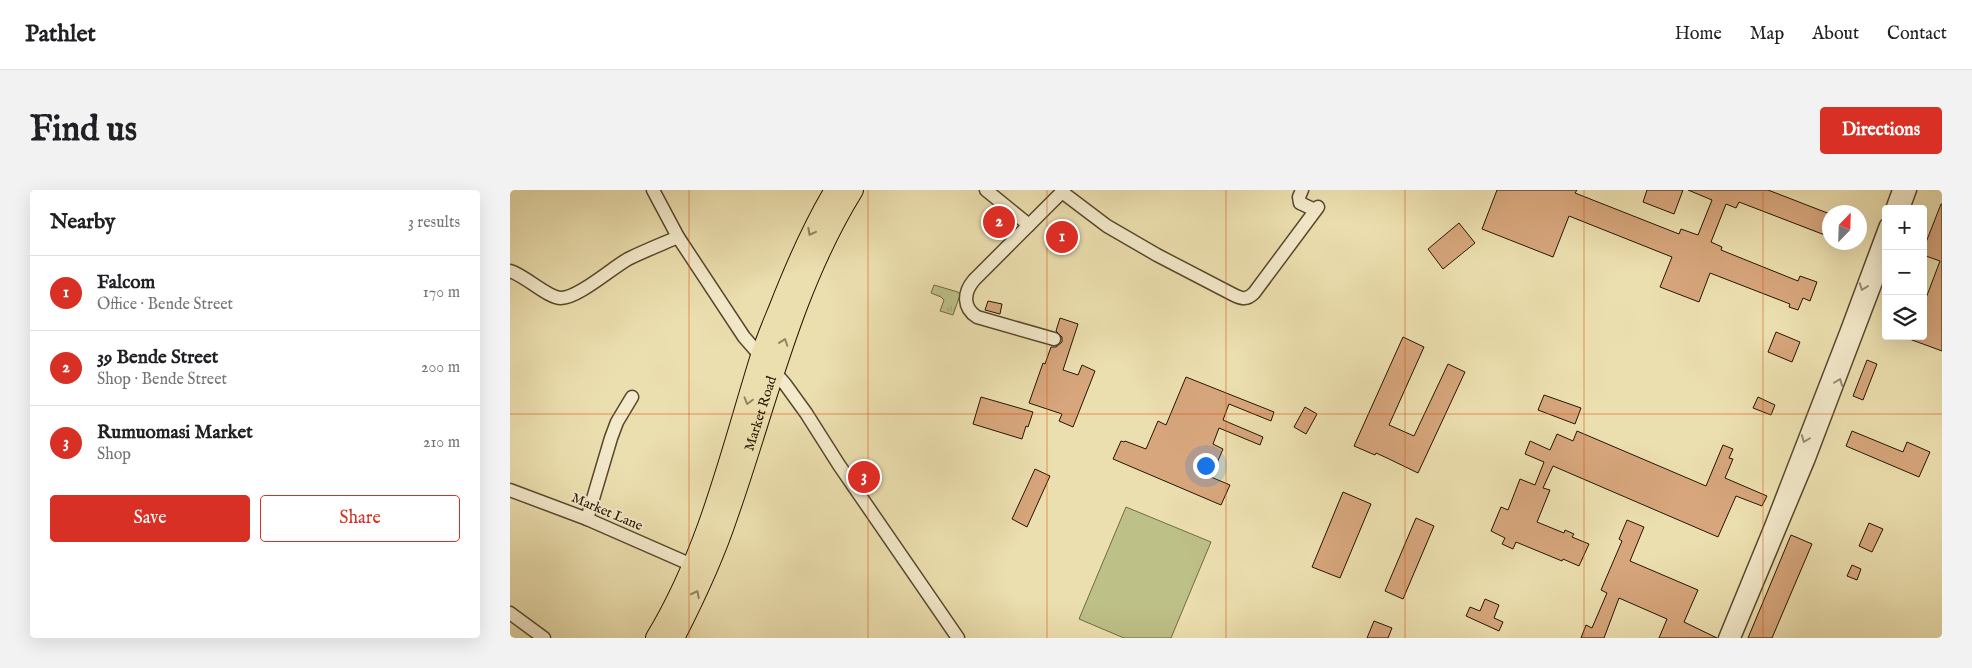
<!DOCTYPE html>
<meta charset="utf-8">
<style>
body{margin:0;font-family:"IM FELL English",serif;background:#f2f2f2;color:#202124}
.controls{position:absolute;right:15px;top:15px;display:grid;overflow:hidden;border-radius:5px;box-shadow:0 5px 20px #0002}
.controls button{width:45px;height:45px;display:grid;place-items:center;padding:0;border:0;border-bottom:1px solid #e0e0e0;background:#fff;color:#202124;font:25px sans-serif}
.compass{position:absolute;left:1312px;top:15px;width:45px;height:45px;border-radius:50%;background:#fff;box-shadow:0 5px 20px #0002;rotate:23deg}
.you{position:absolute;left:695px;top:275px;width:18px;height:18px;margin:-12px;border:4px solid #fff;border-radius:50%;background:#1a73e8;box-shadow:0 0 0 8px #1a73e833}
.badge{display:grid;place-items:center;width:32px;height:32px;border-radius:50%;background:#d93025;color:#fff;font-size:16px;font-weight:700}
.pin{position:absolute;translate:-50% -50%;border:2px solid #fff;box-shadow:0 1px 5px #0006}
.list{margin:0;padding:0;list-style:none}
h2{display:flex;justify-content:space-between;align-items:center;height:65px;margin:0;padding:0 20px;font-size:21px}
h2 small{font-size:16px;font-weight:400;color:#757577}
.list li{display:grid;grid-template-columns:32px 1fr auto;gap:15px;align-items:center;box-sizing:border-box;height:75px;padding:0 20px;border-top:1px solid #e0e0e0}
.list b{display:block;font-size:19px;white-space:nowrap}
.list p{margin:0;font-size:16px;white-space:nowrap;color:#757577}
.list em{font-size:16px;font-style:normal;color:#757577}
.actions{display:flex;gap:10px;padding:15px 20px}
.actions a{flex:1;padding:11px 0;border:1px solid #d93025;border-radius:5px;text-align:center;font-size:18px;color:#d93025}
.actions .main{background:#d93025;color:#fff}
.icon{flex:none;width:28px;height:28px;fill:none;stroke:currentColor;stroke-width:2;stroke-linecap:round;stroke-linejoin:round}
.map{position:relative;flex:none;width:1432px;height:448px;overflow:hidden;border-radius:5px}
header{display:flex;align-items:center;gap:30px;box-sizing:border-box;height:70px;padding:0 25px;background:#fff;border-bottom:1px solid #e0e0e0}
header strong{font-size:24px}
nav{display:flex;gap:28px;margin-inline-start:auto;font-size:18px}
.intro{display:flex;align-items:center;justify-content:space-between;box-sizing:border-box;height:120px;padding:0 30px}
h1{margin:0;font-size:35px}
.button{padding:12px 22px;border-radius:5px;background:#d93025;color:#fff;font-size:18px;font-weight:700}
main{display:flex;gap:30px;padding:0 30px}
aside{flex:1;background:#fff;border-radius:5px;box-shadow:0 5px 20px #0002}
.map>svg:first-child{display:block}
</style>
<header>
<strong>Pathlet</strong>
<nav><a>Home</a><a>Map</a><a>About</a><a>Contact</a></nav>
</header>
<div class="intro"><h1>Find us</h1><a class="button">Directions</a></div>
<main>
<aside>
<h2>Nearby<small>3 results</small></h2>
<ul class="list">
<li><span class="badge">1</span><div><b>Falcom</b><p>Office · Bende Street</p></div><em>170 m</em></li>
<li><span class="badge">2</span><div><b>39 Bende Street</b><p>Shop · Bende Street</p></div><em>200 m</em></li>
<li><span class="badge">3</span><div><b>Rumuomasi Market</b><p>Shop</p></div><em>210 m</em></li>
</ul>
<div class="actions"><a class="main">Save</a><a>Share</a></div>
</aside>
<div class="map">
<svg width="1432" height="448" viewBox="0 0 1432 448">
<defs>
<pattern id="grass-tufts" width="24" height="20" patternUnits="userSpaceOnUse" patternTransform="scale(1.25)"><rect width="24" height="20" fill="#bdc087"/><path d="M3 7l-1-3M5 7V3M7 7l1-3M15 17l-1-3M17 17v-4M19 17l1-3" fill="none" stroke="#a2a473"/></pattern>
</defs>
<rect width="100%" height="100%" fill="#ecdfaf"/>
<filter id="stains"><feTurbulence type="fractalNoise" baseFrequency=".004" numOctaves="4"/><feColorMatrix values="0 0 0 0 .2 0 0 0 0 .09 0 0 0 0 .02 0 0 0 .5 -.17"/></filter>
<radialGradient id="worn" r=".72"><stop offset=".6" stop-color="#630" stop-opacity="0"/><stop offset="1" stop-color="#630" stop-opacity=".3"/></radialGradient>
<path fill="url(#grass-tufts)" stroke="#726a44" d="M424,95L448,102L450,105L443,125L430,121L434,110L431,107L421,103Z"/>
<path fill="#bdc087" stroke="#726a44" d="M616,317L701,352L661,448H614L569,429Z"/>
<g fill="#d7a67c" stroke="#261501">
<path d="M987,0H1067L1065,3L1169,44L1171,39L1188,45L1202,10L1178,0H1258L1320,24V47L1229,12L1226,18L1216,14L1201,52L1212,57L1211,60L1288,91L1290,86L1307,92L1300,111L1293,108L1288,120L1279,117L1280,114L1200,83L1189,112L1150,97L1162,67L1059,26L1043,67L972,39Z"/>
<path d="M1137,0H1173L1164,24L1133,12Z"/>
<path d="M1431,14H1432V161L1394,147L1413,146V116L1430,71L1413,65V60Z"/>
<path d="M949,33L965,53L933,79L918,59Z"/>
<path d="M478,111L492,114L490,124L475,120Z"/>
<path d="M550,128L568,134L553,180L568,185L572,175L585,181L563,237L549,231L552,224L519,213L533,173L535,174L541,157H546L552,152V147L546,141Z"/>
<path d="M1266,142L1290,152L1282,172L1258,162Z"/>
<path d="M893,147L914,157L879,235L904,246L938,174L955,182L908,283L877,268L866,263L865,265L844,256Z"/>
<path d="M1357,170L1367,174L1353,210L1343,206Z"/>
<path d="M676,187L764,222L761,231L719,214L713,230L753,247L750,255L709,238L703,254L713,259L701,287L720,295L711,315L603,269L611,251L614,252L615,251L636,259L648,231L656,235Z"/>
<path d="M1034,205L1071,218L1065,234L1028,220Z"/>
<path d="M471,207L523,222L518,237L516,236L512,249L463,234Z"/>
<path d="M1248,207L1265,215L1261,225L1243,218Z"/>
<path d="M795,217L807,224L796,244L784,237Z"/>
<path d="M1067,241L1196,296L1213,255L1223,259L1219,268L1223,269L1215,288L1257,306L1252,316L1226,306L1208,347L1043,276L1033,298L1040,300L1027,332L1054,343L1055,340L1064,344L1062,347L1079,354L1069,376L1053,369L1052,371L1006,352L1003,359L992,354L995,348L981,341L991,317L998,320L1010,289L1025,295L1034,272L1015,264L1020,251L1040,260L1047,244L1063,251Z"/>
<path d="M1342,241L1393,262L1397,252L1420,262L1409,287L1336,256Z"/>
<path d="M525,279L540,286L517,337L502,329Z"/>
<path d="M833,302L861,314L830,388L802,377Z"/>
<path d="M906,328L924,336L893,409L875,401Z"/>
<path d="M1117,330L1134,337L1120,371L1188,400L1174,432L1207,448H1149L1157,429L1109,408L1094,448H1071L1076,435L1082,438L1097,403L1091,400L1112,351L1109,349Z"/>
<path d="M1359,333L1373,339L1362,362L1349,356Z"/>
<path d="M1281,345L1302,354L1262,448H1238Z"/>
<path d="M1342,375L1351,379L1347,390L1337,386Z"/>
<path d="M975,409L989,415L984,428L993,432L989,441L956,426L960,417L970,421Z"/>
<path d="M864,431L882,438L878,448H857Z"/>
</g>
<g fill="none" stroke-linecap="round" stroke-linejoin="round">
<defs>
<g id="street">
<path d="M143,0L168,47L234,147L275,194L296,223L329,275L448,448"/>
<path d="M476,0L519,35"/>
<path d="M792,0L789,7L790,13L805,20"/>
<path d="M552,2L597,36L647,65L724,105C732,109 737,110 744,103L808,17"/>
<path d="M1382,19L1389,0"/>
<path d="M1393,19L1400,0"/>
<path d="M0,81C16,86 38,108 51,108C68,108 102,78 118,69C134,61 152,54 168,47"/>
<path d="M544,149L467,127C453,118 453,103 464,90L554,0"/>
<path d="M0,300L77,329L182,375"/>
<path d="M77,329L101,248L107,232L122,207"/>
<path d="M0,423L34,448"/>
<path d="M1215,448L1261,336L1337,140L1376,35"/>
<path d="M1224,448L1298,271L1376,66"/>
</g>
<g id="primary">
<path d="M146,448C198,362 221,263 250,169C255,152 262,136 269,119C285,78 302,38 325,0"/>
<path id="s1" d="M164,448C184,409 203,369 217,327C256,217 281,100 343,0"/>
</g>
</defs>
<use href="#street" stroke="#58482c" stroke-width="15"/>
<use href="#primary" stroke="#261501" stroke-width="22"/>
<use href="#street" stroke="#f3eacb" stroke-width="12"/>
<use href="#primary" stroke="#ecdfaf" stroke-width="20"/>
</g>
<defs><path id="oneway-chevron" d="M-2-3.5L2.5 0L-2 3.5" fill="none" stroke-width="1.6" stroke-linecap="round" stroke-linejoin="round" transform="scale(1.25)"/></defs>
<g stroke="#938461">
<use href="#oneway-chevron" transform="translate(301 42) rotate(118)"/>
<use href="#oneway-chevron" transform="translate(274 152) rotate(-71)"/>
<use href="#oneway-chevron" transform="translate(238 211) rotate(106)"/>
<use href="#oneway-chevron" transform="translate(186 404) rotate(-63)"/>
</g>
<g stroke="#978a70">
<use href="#oneway-chevron" transform="translate(1353 97) rotate(110)"/>
<use href="#oneway-chevron" transform="translate(1329 192) rotate(-69)"/>
<use href="#oneway-chevron" transform="translate(1295 249) rotate(111)"/>
</g>
<path fill="none" stroke="#d5520b" stroke-width="1" stroke-opacity="0.55" d="M179,0V448M358,0V448M537,0V448M716,0V448M895,0V448M1074,0V448M1253,0V448M0,224H1432"/>
<g text-anchor="middle" dominant-baseline="central" stroke-width="4" stroke-linejoin="round" paint-order="stroke">
<g font-size="14" fill="#261501" stroke="#f3eacb">
<text stroke="none"><textPath href="#s1" startOffset="241">Market Road</textPath></text>
<text transform="translate(97 322) rotate(23)">Market Lane</text>
</g>
</g>
<rect width="100%" height="100%" filter="url(#stains)"/>
<rect width="100%" height="100%" fill="url(#worn)"/>
</svg>
<div class="controls">
<button>+</button>
<button>−</button>
<button><svg class="icon" aria-label="layers" viewBox="0 0 24 24"><path d="M12 4l9 5-9 5-9-5zM3 14l9 5 9-5"/></svg></button>
</div>
<svg class="compass" viewBox="-18 -18 36 36"><path d="M0-13l5 13h-10z" fill="#e53935"/><path d="M0 13l5-13h-10z" fill="#757577"/></svg>
<div class="you"></div>
<div class="pin badge" style="left:552px;top:47px">1</div>
<div class="pin badge" style="left:489px;top:32px">2</div>
<div class="pin badge" style="left:354px;top:287px">3</div>
</div>
</main>
